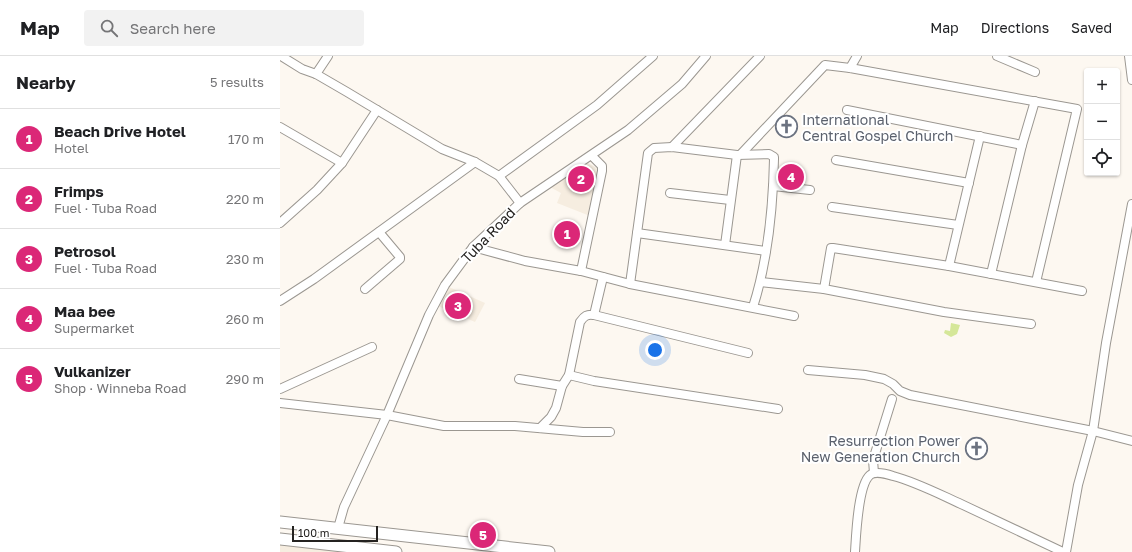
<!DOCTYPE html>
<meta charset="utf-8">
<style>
body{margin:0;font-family:"Golos Text",sans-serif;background:#f2f2f2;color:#202124}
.controls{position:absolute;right:12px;top:12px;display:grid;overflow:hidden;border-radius:4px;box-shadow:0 1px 3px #0004}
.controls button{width:36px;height:36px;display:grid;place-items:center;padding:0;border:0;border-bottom:1px solid #e0e0e0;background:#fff;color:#202124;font:20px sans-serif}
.scale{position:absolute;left:12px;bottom:10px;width:86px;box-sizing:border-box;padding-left:4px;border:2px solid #242220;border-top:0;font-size:11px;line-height:14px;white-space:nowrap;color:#242220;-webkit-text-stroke:3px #fff;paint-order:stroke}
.you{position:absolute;left:375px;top:294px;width:14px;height:14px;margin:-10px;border:3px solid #fff;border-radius:50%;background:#1a73e8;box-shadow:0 0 0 6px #1a73e833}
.badge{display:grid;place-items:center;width:26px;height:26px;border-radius:50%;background:#db2777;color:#fff;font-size:13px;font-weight:700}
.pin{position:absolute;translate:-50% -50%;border:2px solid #fff;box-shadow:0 1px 4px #0006}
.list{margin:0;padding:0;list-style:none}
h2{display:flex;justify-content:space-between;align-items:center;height:52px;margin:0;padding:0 16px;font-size:17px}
h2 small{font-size:13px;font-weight:400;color:#757577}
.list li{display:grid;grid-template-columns:26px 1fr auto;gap:12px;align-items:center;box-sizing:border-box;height:60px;padding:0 16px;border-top:1px solid #e0e0e0}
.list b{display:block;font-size:15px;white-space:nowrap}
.list p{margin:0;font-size:13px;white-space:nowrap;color:#757577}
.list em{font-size:13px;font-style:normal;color:#757577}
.icon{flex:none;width:22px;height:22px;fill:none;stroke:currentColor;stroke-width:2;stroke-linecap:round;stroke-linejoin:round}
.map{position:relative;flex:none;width:852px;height:496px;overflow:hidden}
header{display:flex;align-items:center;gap:24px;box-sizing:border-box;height:56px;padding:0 20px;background:#fff;border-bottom:1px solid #e0e0e0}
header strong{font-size:19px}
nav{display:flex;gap:22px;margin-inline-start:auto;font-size:14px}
.search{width:280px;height:36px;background:#f2f2f2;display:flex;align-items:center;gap:10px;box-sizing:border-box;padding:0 14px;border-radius:4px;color:#757577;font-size:15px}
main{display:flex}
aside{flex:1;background:#fff}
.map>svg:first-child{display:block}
</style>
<header>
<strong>Map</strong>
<div class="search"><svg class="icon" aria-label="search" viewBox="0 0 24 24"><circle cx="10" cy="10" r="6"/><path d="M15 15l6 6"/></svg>Search here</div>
<nav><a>Map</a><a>Directions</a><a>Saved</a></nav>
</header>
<main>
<aside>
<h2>Nearby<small>5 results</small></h2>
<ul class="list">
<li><span class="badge">1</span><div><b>Beach Drive Hotel</b><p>Hotel</p></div><em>170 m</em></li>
<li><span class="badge">2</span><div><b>Frimps</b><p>Fuel · Tuba Road</p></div><em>220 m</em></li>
<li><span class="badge">3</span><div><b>Petrosol</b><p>Fuel · Tuba Road</p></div><em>230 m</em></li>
<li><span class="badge">4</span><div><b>Maa bee</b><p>Supermarket</p></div><em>260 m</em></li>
<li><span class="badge">5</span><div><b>Vulkanizer</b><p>Shop · Winneba Road</p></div><em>290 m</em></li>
</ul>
</aside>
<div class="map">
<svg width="852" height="496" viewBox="0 0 852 496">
<rect width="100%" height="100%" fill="#fdf8f1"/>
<g fill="#f6ede0">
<path d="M308,107L320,114L310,160L277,147L281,137L268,130Z"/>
<path d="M169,231L205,247L195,266L158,250Z"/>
<path d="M0,488L81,496H0Z"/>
</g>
<path fill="#d5e799" d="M671,267L680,269L677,278L671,281L664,277L665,274L670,275Z"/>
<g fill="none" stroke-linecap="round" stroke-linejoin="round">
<defs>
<g id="minor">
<path d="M1,0L22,13L36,18L67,36L162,93L195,106L219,120L240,147"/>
<path d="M717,0L755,16"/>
<path d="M849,0L852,24"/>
<path d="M570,12L577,0"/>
<path d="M36,18L48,0"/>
<path d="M567,54L742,89"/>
<path d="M0,71L62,107"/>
<path d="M392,91L480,0"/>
<path d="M461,98L545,9L570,12L797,53L756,226"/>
<path d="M556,104L689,127"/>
<path d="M219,120L317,49L373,0"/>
<path d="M493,130L530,134"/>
<path d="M390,137L450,144"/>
<path d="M552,151L678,169"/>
<path d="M0,167L37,134L62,107L97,54"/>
<path d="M357,177L486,195"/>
<path d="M445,189L457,99"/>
<path d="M193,191L245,205L301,215L350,228L514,260"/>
<path d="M669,210L700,80"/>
<path d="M301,215L322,115V110L312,100"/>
<path d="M711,218L742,89L755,45"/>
<path d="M481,226L544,233L664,256L751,268"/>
<path d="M350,228L368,97L374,92L392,91L457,99L489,98L494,101V103C493,153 488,204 473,251"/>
<path d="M85,233L120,203V201L99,176"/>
<path d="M544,233L551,192H553L669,210L802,235"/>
<path d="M0,245L34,223L195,106"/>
<path d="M314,259L468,297"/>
<path d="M528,314L585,319L604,323L613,328L620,335L630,339L813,375L852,385"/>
<path d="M289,319L314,325L498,353"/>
<path d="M239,323L282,330"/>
<path d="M0,333L92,291"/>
<path d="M0,347L107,359L164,370H235L303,376H330"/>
<path d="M260,372L271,361L276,352L282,330L289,319L300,266C304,260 307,258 314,259L323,221"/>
<path d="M594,417L593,404L612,343"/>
<path d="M58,472L64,451L107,359L149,259L165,229L193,191L240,147L348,74L402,28L426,0"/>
<path d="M575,496C576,480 578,429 590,419C595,415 607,418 613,420C636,426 659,438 681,448C715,464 749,480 783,496"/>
<path d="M786,496L798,429L813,375L826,287L852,148"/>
</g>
<g id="highway">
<path d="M0,466L269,496"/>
<path d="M0,483L116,496"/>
</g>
</defs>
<use href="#minor" stroke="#9b9791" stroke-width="10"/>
<use href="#highway" stroke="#9b9791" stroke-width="13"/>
<use href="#minor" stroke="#fff" stroke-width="8"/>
<use href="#highway" stroke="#fff" stroke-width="11"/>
</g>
<defs>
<symbol id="church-ring" viewBox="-11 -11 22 22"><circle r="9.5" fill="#fff" stroke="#6b7280" stroke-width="1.5"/><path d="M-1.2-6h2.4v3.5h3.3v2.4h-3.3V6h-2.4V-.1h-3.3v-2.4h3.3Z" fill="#6b7280"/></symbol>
</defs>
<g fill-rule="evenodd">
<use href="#church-ring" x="494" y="58" width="25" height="25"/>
<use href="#church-ring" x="684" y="380" width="25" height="25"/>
</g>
<g text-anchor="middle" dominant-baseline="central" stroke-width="4" stroke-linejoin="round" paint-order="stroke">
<g font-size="14" fill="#5b616d" stroke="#fff" text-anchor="start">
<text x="522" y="63">International<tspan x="522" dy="16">Central Gospel Church</tspan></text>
<text x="680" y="384" text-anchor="end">Resurrection Power<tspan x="680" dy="16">New Generation Church</tspan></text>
</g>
<g font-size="14" fill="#242220" stroke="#fff">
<text transform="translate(208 179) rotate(-46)">Tuba Road</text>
</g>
</g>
</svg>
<div class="controls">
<button>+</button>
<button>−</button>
<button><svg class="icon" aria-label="locate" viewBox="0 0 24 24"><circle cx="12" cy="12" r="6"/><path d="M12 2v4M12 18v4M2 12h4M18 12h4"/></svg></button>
</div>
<div class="scale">100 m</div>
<div class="you"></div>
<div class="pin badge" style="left:287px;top:178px">1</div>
<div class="pin badge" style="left:301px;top:123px">2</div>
<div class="pin badge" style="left:178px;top:250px">3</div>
<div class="pin badge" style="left:511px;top:121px">4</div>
<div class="pin badge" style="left:203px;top:479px">5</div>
</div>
</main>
